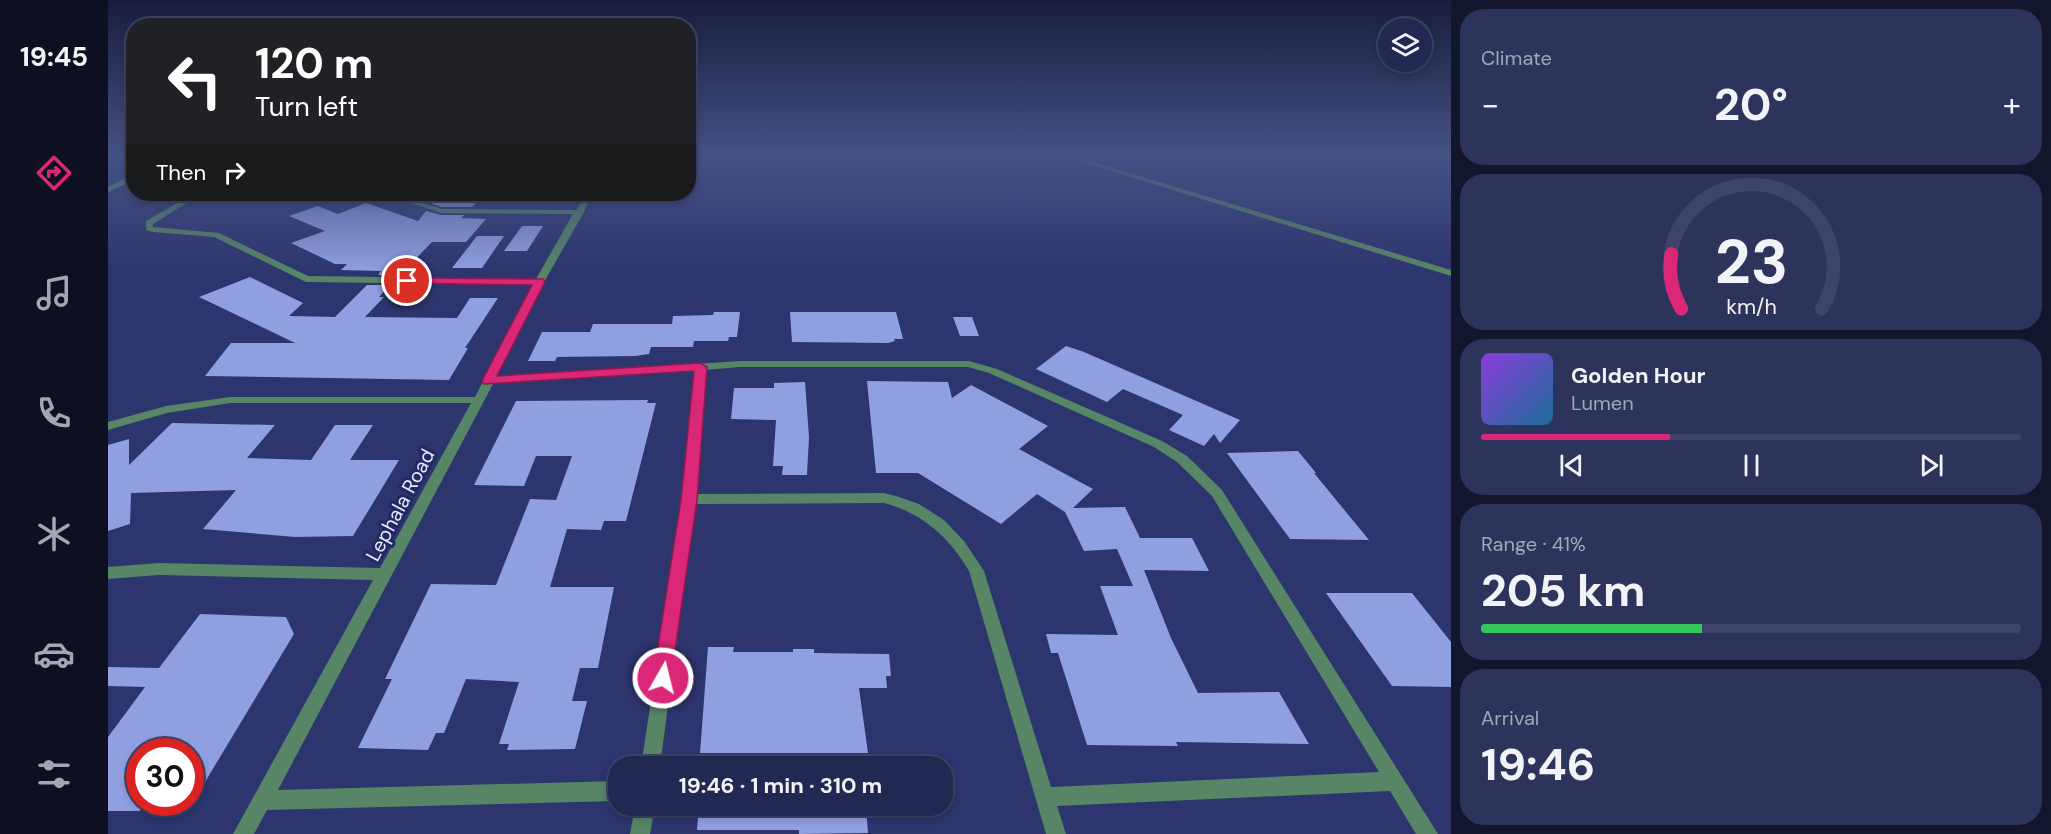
<!DOCTYPE html>
<meta charset="utf-8">
<style>
:root{--surface:#212852;--page:#2d345c;--text:#f1f3f6;--muted:#a2a6b8;--line:#3e4469;--accent:#db2777}
body{margin:0;font-family:"DM Sans",sans-serif;background:var(--page);color:var(--text);height:100vh;display:flex;flex-direction:column;font-size:22px;white-space:nowrap}
*{box-sizing:border-box;margin:0}
p{font-size:20px;color:var(--muted)}
.icon{flex:none;width:33px;height:33px;fill:none;stroke:currentColor;stroke-width:2;stroke-linecap:round;stroke-linejoin:round}
.map{position:relative;flex:1;overflow:hidden}
.panel{display:flex;flex-direction:column;gap:9px;padding:9px;background:#12162d;width:600px}
.panel>*{flex:none}
.hud{position:absolute;left:18px;top:18px;width:570px;height:183px;border-radius:24px;box-shadow:0 3px 9px #0003,0 0 0 2px var(--line);background:#202124;color:#fff;overflow:hidden}
.fabs{position:absolute;left:1270px;top:18px;display:grid;gap:12px}
.fabs a{display:grid;place-items:center;width:54px;height:54px;border-radius:50%;background:var(--surface);box-shadow:0 3px 9px #0003,0 0 0 2px var(--line);font-size:30px}
.speed{position:absolute;left:18px;top:738px;display:flex;gap:12px;font-size:30px;font-weight:700;text-align:center}
.speed>*{display:grid;place-content:center;width:78px;height:78px;border-radius:50%;background:var(--surface);box-shadow:0 3px 9px #0003,0 0 0 2px var(--line);line-height:1}
.speed .limit{border:9px solid #d22;background:#fff;color:#111}
.pin{position:absolute;display:grid;place-items:center;width:51px;height:51px;color:#fff;margin:-26px;border:3px solid #fff;border-radius:50%;box-shadow:0 2px 6px #0007}
.me{position:absolute;width:66px;margin:-33px;rotate:8deg;stroke-linejoin:round;filter:drop-shadow(0 0 4px #0008)}
.turn{display:flex;align-items:center;gap:21px;height:126px;padding:0 30px;font-size:27px}
.turn .icon{width:78px;height:78px;stroke-width:2.5}
.turn b{display:block;font-size:42px;line-height:51px}
.then{display:flex;align-items:center;height:57px;padding:0 30px;background:#0003;gap:12px;font-size:22px}
.big{font-size:45px;font-weight:700;line-height:1.1}
.panel .tile{flex:1;display:flex;flex-direction:column;justify-content:center;gap:9px;min-width:0;padding:0 21px;border-radius:24px;background:var(--page)}
.panel .dial{align-items:center;gap:0}
.dial svg{height:156px;overflow:visible;fill:none;stroke:var(--line);stroke-width:7;stroke-linecap:round;text-anchor:middle}
.dial text{fill:var(--text);stroke:none}
.song{display:flex;align-items:center;gap:18px}
.cover{width:72px;height:72px;border-radius:9px;background:linear-gradient(135deg,hsl(270 70% 55%),hsl(200 70% 35%))}
.played{height:6px;border-radius:3px;background:linear-gradient(90deg,var(--accent) 35%,var(--line) 35%)}
.keys{display:flex;justify-content:space-around;direction:ltr}
.heat{display:flex;justify-content:space-between;align-items:center;font-size:33px;direction:ltr}
.charge{height:9px;border-radius:4px;background:linear-gradient(90deg,#34c759 41%,var(--line) 0)}
.trip{position:absolute;left:500px;top:756px;width:345px;height:60px;border-radius:24px;background:var(--surface);box-shadow:0 3px 9px #0003,0 0 0 2px var(--line);font-weight:700;line-height:60px;text-align:center}
main{display:flex;flex:1;min-height:0}
.menu{display:flex;flex-direction:column;width:108px;justify-content:space-around;align-items:center;background:#0d1021;color:var(--muted)}
.menu .icon{width:42px;height:42px}
.menu .active{color:var(--accent)}
.menu b{font-size:27px;color:var(--text)}
.map>svg:first-child{display:block}
.building{fill:#909fe0}
.lines{fill:none;stroke-linecap:round;stroke-linejoin:round}
.minor{fill:#578565;fill-rule:evenodd}
.secondary{fill:#62ae7b;fill-rule:evenodd}
.route{fill:#db2777;stroke:#8e194d;stroke-width:1.5}
.labels{text-anchor:middle;stroke-width:6;stroke-linejoin:round;paint-order:stroke}
.street-label{font-size:20px;fill:#e3e9fe;stroke:#222a61}
</style>
<main>
<nav class="menu">
<b>19:45</b>
<svg class="icon active" aria-label="directions" viewBox="0 0 24 24"><path d="M12 3l9 9-9 9-9-9zM9 14v-3h6M13 9l2 2-2 2"/></svg>
<svg class="icon" aria-label="music" viewBox="0 0 24 24"><path d="M9 18V5l10-2v13"/><circle cx="6" cy="18" r="3"/><circle cx="16" cy="16" r="3"/></svg>
<svg class="icon" aria-label="phone" viewBox="0 0 24 24"><path d="M5 4h4l2 5-3 2q2 4 5 5l2-3 5 2v4C11 20 4 13 5 4z"/></svg>
<svg class="icon" aria-label="climate" viewBox="0 0 24 24"><path d="M12 3v18M4 7l16 10M4 17L20 7"/></svg>
<svg class="icon" aria-label="car" viewBox="0 0 24 24"><path d="M5 17H2v-5l4-1 3-4h7l3 4 3 1v5h-3M9 17h6M6 11h13"/><circle cx="7" cy="17" r="2"/><circle cx="17" cy="17" r="2"/></svg>
<svg class="icon" aria-label="filters" viewBox="0 0 24 24"><path d="M4 7h16M4 17h16"/><circle cx="9" cy="7" r="2"/><circle cx="15" cy="17" r="2"/></svg>
</nav>
<div class="map">
<svg width="1343" height="834" viewBox="0 0 1343 834">
<rect width="100%" height="100%" fill="#2c356d"/>
<!-- building -->
<g class="building">
<polygon points="332,194 376,194 364,207 334,207 324,204"/>
<polygon points="258,203 310,221 318,211 333,215 356,215 353,218 378,219 358,242 324,242 292,275 270,275 273,271 233,270 239,264 227,264 183,243 217,231 181,216 210,206 230,214"/>
<polygon points="414,226 435,226 419,251 396,251"/>
<polygon points="369,236 396,236 374,268 344,268"/>
<polygon points="142,277 195,303 181,316 227,317 259,285 282,285 271,297 276,297 257,317 349,318 362,298 390,298 357,348 360,348 341,380 97,376 123,343 187,343 91,297"/>
<polygon points="606,312 632,312 629,337 621,337 620,341 586,341 585,347 543,347 541,354 527,356 449,357 447,361 420,361 434,332 482,332 485,324 564,324 565,316 605,315"/>
<polygon points="682,312 788,312 795,339 786,339 787,341 780,343 684,342"/>
<polygon points="845,317 864,317 871,336 852,336"/>
<polygon points="958,346 976,352 1132,420 1112,443 1106,434 1096,446 1061,430 1075,415 1015,389 999,402 928,369"/>
<polygon points="759,381 840,382 844,398 863,385 940,426 911,449 985,489 965,508 1017,507 1032,538 1084,538 1101,571 1036,570 1063,638 1090,693 1171,692 1201,744 1068,742 1070,746 979,745 950,653 943,653 938,634 1010,635 992,586 1025,586 1009,549 976,551 957,512 929,494 893,524 810,473 768,473"/>
<polygon points="697,382 701,437 699,475 674,475 675,466 665,466 668,420 623,419 626,388 666,388 666,383"/>
<polygon points="540,400 539,403 548,403 518,521 496,521 493,530 459,529 442,587 506,587 490,668 472,668 464,701 479,701 467,749 399,750 401,744 391,744 411,682 358,679 336,733 328,733 320,750 250,748 284,679 277,679 323,584 388,585 422,499 448,500 464,456 428,456 416,486 366,485 408,401"/>
<polygon points="64,423 167,425 139,458 203,460 227,425 265,425 242,460 291,460 245,536 187,537 95,529 128,490 23,493 22,524 0,531 0,445 21,439 21,465"/>
<polygon points="1190,451 1208,473 1206,473 1261,540 1182,539 1119,453"/>
<polygon points="1218,593 1304,593 1343,642 1343,687 1284,686"/>
<polygon points="92,614 178,617 186,634 82,807 82,752 32,752 32,811 0,811 0,737 37,687 0,686 0,667 51,668"/>
<polygon points="600,647 626,647 625,652 685,652 685,649 706,649 706,653 781,654 783,676 778,676 779,688 751,688 760,753 592,753"/>
<polygon points="591,806 758,806 760,833 691,834 691,830 589,830"/>
</g>
<g class="lines">
<!-- minor -->
<g class="minor">
<polygon points="955,156 965,156 1343,270 1343,276"/>
<path d="M85 194H93L45 224V227L111 233 200 276 428 279 465 214 333 213 276 194H286L334 209 468 210 478 194H484L476 212 436 282 388 377 632 361H861L889 369 1054 441 1079 456 1114 490 1330 834H1308L1282 791 949 806 958 834H938L861 571C841 537 814 513 776 503L587 504 552 766H533L574 499 586 370 385 384 170 790 510 781V801L159 810 146 834H125L265 580 51 575 0 579V567L51 563 272 568 363 403H122L59 413 0 430V422L58 406 122 397H367L425 285 198 282 106 237 45 232 38 230V221ZM632 367H860L881 373 1046 447 1069 462 1104 496 1271 772 943 787 876 571 856 541 836 520 811 504 791 497 776 493 588 494 597 370Z"/>
<polygon points="527,806 547,806 542,834 522,834"/>
</g>
<!-- secondary -->
<polygon class="secondary" points="23,175 26,175 26,180 0,192 0,187"/>
</g>
<!-- sky -->
<linearGradient id="sky" x2="0" y2="1"><stop stop-color="#181d3c"/><stop offset="0.57" stop-color="#455184"/><stop offset="1" stop-color="#455184" stop-opacity="0"/></linearGradient>
<rect width="1343" height="273" fill="url(#sky)"/>
<!-- route -->
<polygon class="route" points="299,278 435,279 437,282 389,376 592,363 599,367 589,500 562,684 555,686 548,684 545,678 573,500 586,371 376,384 374,381 424,285 295,283 294,281"/>
<g class="labels">
<!-- street labels -->
<g class="street-label">
<text transform="translate(292 505) rotate(-62)" y="7">Lephala Road</text>
</g>
</g>
</svg>
<div class="fabs">
<a><svg class="icon" aria-label="layers" viewBox="0 0 24 24"><path d="M12 4l9 5-9 5-9-5zM3 14l9 5 9-5"/></svg></a>
</div>
<div class="speed"><div class="limit">30</div></div>
<div class="pin" style="left:299px;top:281px;background:#d93025"><svg class="icon" aria-label="arrive" viewBox="0 0 24 24"><path d="M6 21V4h12l-3 4 3 4H6"/></svg></div>
<svg class="me" style="left:555px;top:678px" viewBox="-20 -20 40 40"><circle r="17" fill="#db2777" stroke="#fff" stroke-width="3"/><path d="M0-11L8 9 0 5-8 9z" fill="#fff"/></svg>
<div class="trip">19:46 · 1 min · 310 m</div>
<div class="hud">
<div class="turn"><svg class="icon" aria-label="left" viewBox="0 0 24 24"><path d="M17 20v-9H6M10 6l-5 5 5 5"/></svg><div><b>120 m</b>Turn left</div></div>
<div class="then">Then<svg class="icon" aria-label="right" viewBox="0 0 24 24"><path d="M7 20v-9h11M14 6l5 5-5 5"/></svg></div>
</div>
</div>
<section class="panel">
<div class="tile"><p>Climate</p>
<div class="heat"><a>−</a><b class="big">20°</b><a>+</a></div>
</div>
<div class="tile dial"><svg viewBox="0 0 100 80">
<path d="M14 69A42 42 0 1 1 86 69"/>
<path d="M14 69A42 42 0 0 1 9 41" stroke="#db2777"/>
<text x="50" y="56" font-size="32" font-weight="700">23</text>
<text x="50" y="72" font-size="11">km/h</text>
</svg></div>
<div class="tile">
<div class="song"><i class="cover"></i><div><b>Golden Hour</b><p>Lumen</p></div></div>
<div class="played"></div>
<div class="keys"><svg class="icon" aria-label="previous" viewBox="0 0 24 24"><path d="M18 5L8 12l10 7zM5 5v14"/></svg><svg class="icon" aria-label="pause" viewBox="0 0 24 24"><path d="M8 5v14M16 5v14"/></svg><svg class="icon" aria-label="next" viewBox="0 0 24 24"><path d="M6 5l10 7-10 7zM19 5v14"/></svg></div>
</div>
<div class="tile"><p>Range · 41%</p><b class="big">205 km</b><div class="charge"></div></div>
<div class="tile"><p>Arrival</p><b class="big">19:46</b></div>
</section>
</main>
